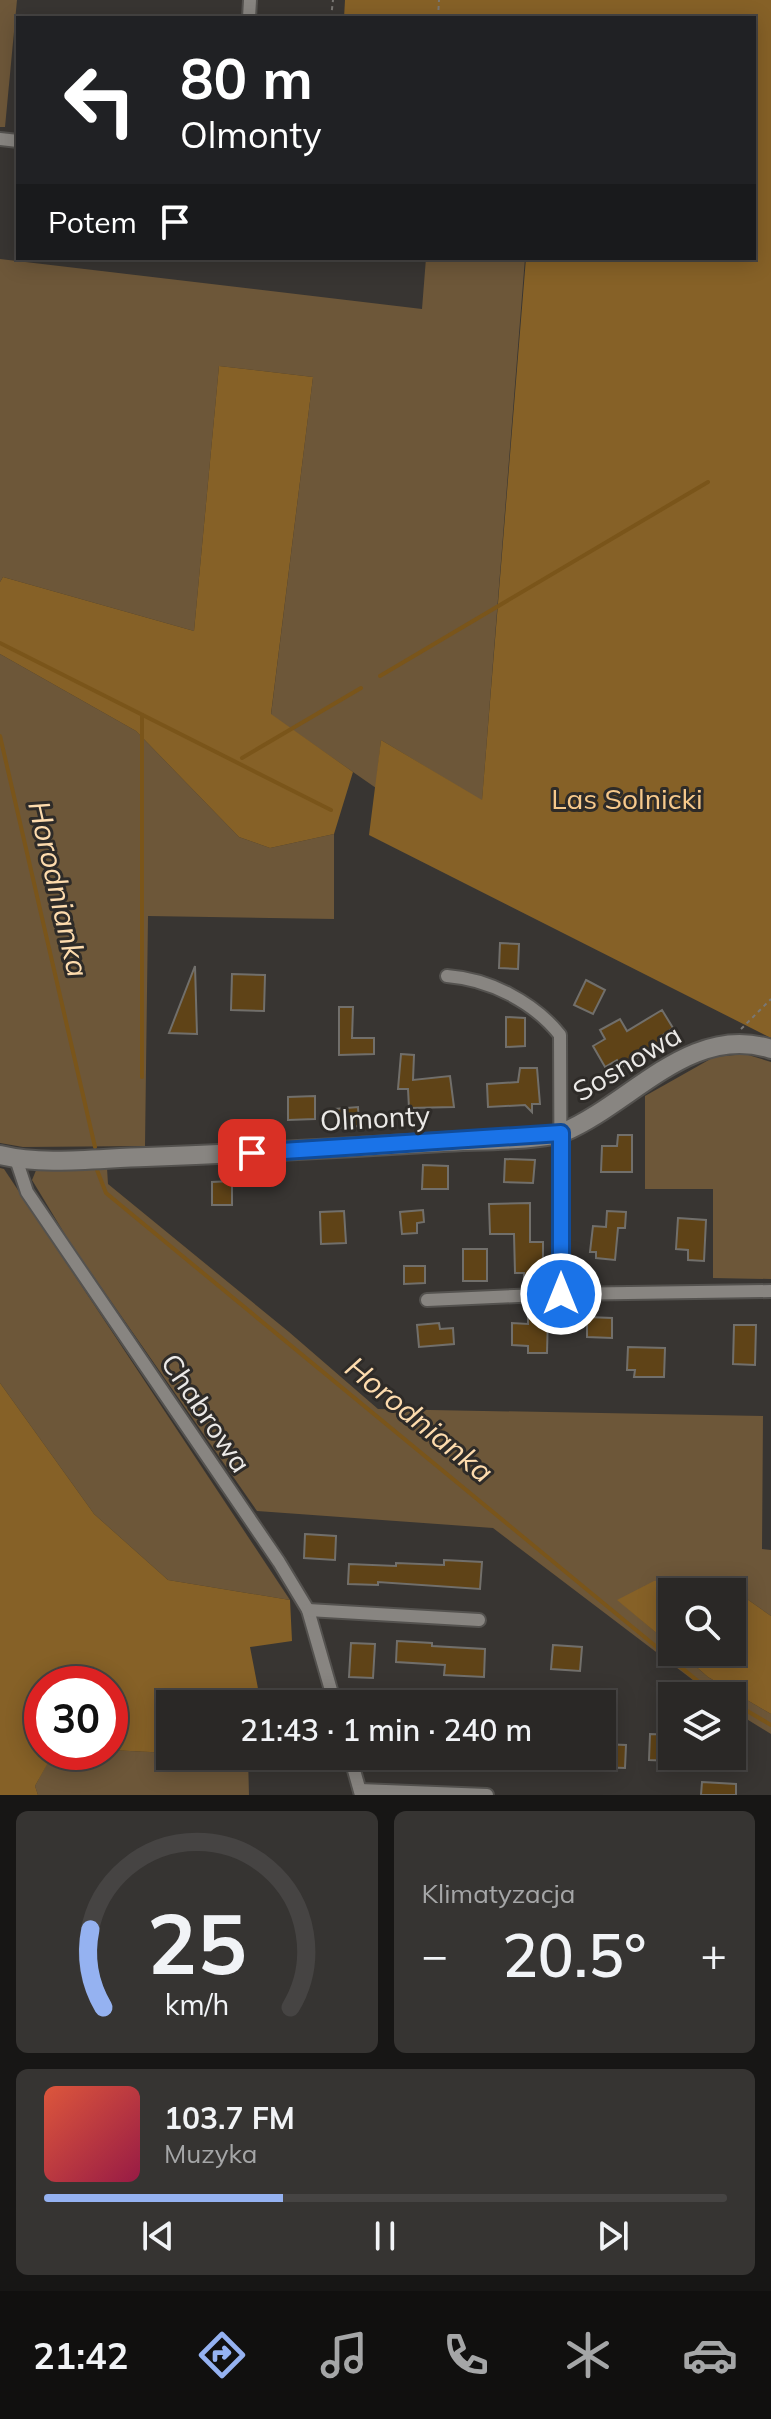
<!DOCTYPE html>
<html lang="pl">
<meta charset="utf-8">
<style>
:root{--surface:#2a2826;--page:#363432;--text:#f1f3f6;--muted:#a5a6a7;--line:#464443;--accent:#95b2f1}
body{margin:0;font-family:Mulish,sans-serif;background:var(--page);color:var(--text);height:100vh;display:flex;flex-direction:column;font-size:30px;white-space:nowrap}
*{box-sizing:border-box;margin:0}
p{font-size:26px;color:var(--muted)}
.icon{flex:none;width:44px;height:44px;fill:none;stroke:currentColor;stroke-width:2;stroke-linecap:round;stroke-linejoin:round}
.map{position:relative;height:1795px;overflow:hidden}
.panel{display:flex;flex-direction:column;gap:16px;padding:16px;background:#171615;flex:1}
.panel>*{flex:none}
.banner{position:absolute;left:16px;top:16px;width:740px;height:244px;border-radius:0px;box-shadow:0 4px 20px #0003,0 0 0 2px var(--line);background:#202124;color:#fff;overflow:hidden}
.controls{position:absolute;left:658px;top:1578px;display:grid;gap:16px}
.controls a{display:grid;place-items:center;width:88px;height:88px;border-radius:0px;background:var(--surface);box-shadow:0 4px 20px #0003,0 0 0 2px var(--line);font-size:40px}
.speed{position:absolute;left:24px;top:1666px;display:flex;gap:16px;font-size:40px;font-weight:700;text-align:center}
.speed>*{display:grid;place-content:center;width:104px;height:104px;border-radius:50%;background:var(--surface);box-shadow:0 4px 20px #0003,0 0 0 2px var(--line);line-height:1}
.speed .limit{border:12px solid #d22;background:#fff;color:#111}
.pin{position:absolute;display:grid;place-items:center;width:68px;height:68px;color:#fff;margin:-34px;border-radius:16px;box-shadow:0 4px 12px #0006}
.me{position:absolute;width:88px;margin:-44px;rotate:0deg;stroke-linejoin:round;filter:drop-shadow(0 0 6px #0008)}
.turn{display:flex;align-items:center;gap:28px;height:168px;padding:0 32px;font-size:36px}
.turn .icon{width:104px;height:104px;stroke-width:2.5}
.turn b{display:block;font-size:56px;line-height:68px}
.then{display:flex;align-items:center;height:76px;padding:0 32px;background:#0003;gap:16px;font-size:30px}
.big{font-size:60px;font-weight:600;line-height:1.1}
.panel .widget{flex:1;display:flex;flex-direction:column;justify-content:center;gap:12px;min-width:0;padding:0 28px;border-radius:12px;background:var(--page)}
.panel .dial{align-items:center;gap:0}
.dial svg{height:208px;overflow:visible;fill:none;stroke:var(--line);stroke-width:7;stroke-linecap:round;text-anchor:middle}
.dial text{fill:var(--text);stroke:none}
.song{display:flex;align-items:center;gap:24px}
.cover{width:96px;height:96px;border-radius:12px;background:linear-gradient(135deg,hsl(10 70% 55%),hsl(340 70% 35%))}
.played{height:8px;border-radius:4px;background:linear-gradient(90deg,var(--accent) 35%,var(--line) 35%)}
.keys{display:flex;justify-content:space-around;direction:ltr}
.heat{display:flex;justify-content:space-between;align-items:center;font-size:44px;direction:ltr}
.panel .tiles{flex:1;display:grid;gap:16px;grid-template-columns:1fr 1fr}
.widget:last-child{grid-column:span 2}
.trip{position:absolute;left:156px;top:1690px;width:460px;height:80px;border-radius:0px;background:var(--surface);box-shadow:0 4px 20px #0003,0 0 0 2px var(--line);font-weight:600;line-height:80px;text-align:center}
.tabs{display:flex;height:128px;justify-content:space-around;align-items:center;background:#11100f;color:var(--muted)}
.tabs .icon{width:56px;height:56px}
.tabs .selected{color:var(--accent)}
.tabs b{font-size:36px;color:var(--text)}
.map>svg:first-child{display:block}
.green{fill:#6d5739}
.forest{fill:#866127}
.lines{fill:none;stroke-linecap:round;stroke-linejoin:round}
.stream{stroke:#7a551a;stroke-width:4}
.building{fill:#5f4317;stroke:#716f6b;stroke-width:2}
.street-casing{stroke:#54524f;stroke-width:16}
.secondary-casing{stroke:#54524f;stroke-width:22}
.path{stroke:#797774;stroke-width:2;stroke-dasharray:4 4;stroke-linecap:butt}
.street{stroke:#888581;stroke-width:12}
.secondary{stroke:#888581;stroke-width:18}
.route-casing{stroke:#114b97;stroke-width:20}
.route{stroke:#1a73e8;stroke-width:14}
.labels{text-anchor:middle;stroke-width:6;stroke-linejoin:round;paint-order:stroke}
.park-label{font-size:28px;fill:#f7c98b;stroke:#2e2b28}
.street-label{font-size:28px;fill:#ebe9e7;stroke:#2e2b28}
.water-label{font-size:30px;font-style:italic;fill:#fddbad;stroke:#2e2b28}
</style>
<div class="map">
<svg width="771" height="1795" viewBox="0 0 771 1795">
<rect width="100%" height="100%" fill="#383532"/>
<!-- green -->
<g class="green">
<polygon points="0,0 17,0 5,127 0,127"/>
<polygon points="426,258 525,258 482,801 381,740 376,788 271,715 313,377 219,366 194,631 3,577 0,582 0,259 422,309"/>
<polygon points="0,654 136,731 239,837 270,848 334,834 334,919 148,916 145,1146 23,1147 0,1143"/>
<polygon points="745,1054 771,1062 771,1279 713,1278 713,1189 645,1189 645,1096 714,1057"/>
<polygon points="0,1168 4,1169 290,1600 168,1580 94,1514 0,1383"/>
<polygon points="37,1168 107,1168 108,1184 289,1332 378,1409 763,1416 762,1549 771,1550 771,1616 737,1592 692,1578 618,1600 672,1646 672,1652 679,1652 708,1677 771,1714 771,1734 732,1710 732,1696 714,1696 493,1528 257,1511 69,1241 32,1180"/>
<polygon points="110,1750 170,1753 170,1756 248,1757 249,1795 38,1795 35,1786 49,1760"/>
</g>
<!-- forest -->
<g class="forest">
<polygon points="345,0 771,0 771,1038 369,835 381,740 482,800 526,258 754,258 754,18 344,18"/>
<polygon points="219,366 313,377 271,714 353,772 334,834 270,848 239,837 136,731 0,654 0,582 3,577 194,631"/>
<polygon points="0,1383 94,1514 168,1580 290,1600 292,1641 250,1647 261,1704 170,1704 170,1753 110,1750 110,1684 42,1684 42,1752 98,1752 49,1761 35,1786 38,1795 0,1795"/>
<polygon points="692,1578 737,1592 771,1616 771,1714 708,1677 679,1652 732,1652 732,1592 672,1592 672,1646 617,1600 654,1581"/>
</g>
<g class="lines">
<!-- stream -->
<g class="stream">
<polyline points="0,643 331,810"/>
<polyline points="380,676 708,482"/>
<polyline points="0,736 95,1147"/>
<polyline points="242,758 361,688"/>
<polyline points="142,1077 142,715"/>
<polyline points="97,1170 106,1193 699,1682 723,1696"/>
<polyline points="732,1702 771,1725"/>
</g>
</g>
<!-- building -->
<g class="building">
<polygon points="500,943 519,944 518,969 499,968"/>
<polygon points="195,966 197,1034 169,1033"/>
<polygon points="232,974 265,975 264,1011 231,1010"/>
<polygon points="586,980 605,990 593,1014 574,1005"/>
<polygon points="339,1007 353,1007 352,1038 374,1038 374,1054 339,1055"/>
<polygon points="662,1010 673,1028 659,1038 660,1041 643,1054 621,1067 617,1060 605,1067 593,1046 605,1039 600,1030 620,1019 627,1031"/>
<polygon points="506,1017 525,1018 525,1046 506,1047"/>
<polygon points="401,1054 414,1055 413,1080 450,1076 454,1107 409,1108 408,1089 398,1089"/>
<polygon points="520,1068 537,1068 540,1104 532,1104 532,1112 525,1105 488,1107 487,1084 518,1082"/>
<polygon points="315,1096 315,1119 288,1120 288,1097"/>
<polygon points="358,1107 359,1126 337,1128 335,1109"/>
<polygon points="618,1135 632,1135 632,1172 601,1172 602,1146 617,1146"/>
<polygon points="505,1159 535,1160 533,1183 504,1182"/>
<polygon points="423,1165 448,1166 448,1189 422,1189"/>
<polygon points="232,1181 232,1205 212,1205 212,1182"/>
<polygon points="530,1203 530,1242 543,1242 543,1279 524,1278 524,1273 515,1273 514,1234 490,1234 489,1204"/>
<polygon points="423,1210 424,1222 417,1223 417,1233 402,1234 400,1212"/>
<polygon points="344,1211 346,1243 321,1244 320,1212"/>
<polygon points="607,1211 626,1212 625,1228 618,1228 615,1260 596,1258 596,1252 590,1252 593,1226 606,1227"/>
<polygon points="678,1218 706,1220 704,1261 688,1260 688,1250 676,1249"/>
<rect x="463" y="1249" width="24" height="32"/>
<polygon points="404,1266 425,1266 425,1283 404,1284"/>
<polygon points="528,1314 548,1314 547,1353 528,1353 528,1346 512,1345 512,1323 528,1324"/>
<polygon points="587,1317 612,1318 612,1338 587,1337"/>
<polygon points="439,1323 440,1329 453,1328 454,1344 419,1347 417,1325"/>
<polygon points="734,1325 756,1325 755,1365 733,1364"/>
<polygon points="628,1347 665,1348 664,1377 634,1377 635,1370 627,1370"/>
<polygon points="305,1534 336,1536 335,1560 304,1558"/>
<polygon points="444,1560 482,1562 480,1589 378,1582 378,1585 348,1584 349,1564 396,1566 396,1563 444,1565"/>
<polygon points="397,1641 432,1643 432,1646 485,1649 484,1677 444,1675 445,1665 396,1662"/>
<polygon points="351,1643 375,1644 373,1678 349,1677"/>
<polygon points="553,1645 582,1647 580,1671 551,1669"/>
<polygon points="650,1734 672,1735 672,1761 649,1760"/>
<polygon points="602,1744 626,1745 625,1768 595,1767 595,1756 602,1756"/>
<polygon points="702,1782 736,1784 736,1795 701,1795"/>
</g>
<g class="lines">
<!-- street casing -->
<g class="street-casing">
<g id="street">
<polyline points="249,18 250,0"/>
<polyline points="0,139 18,141"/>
<path d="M447 976C489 979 534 1002 560 1035L561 1294"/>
<polyline points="16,1159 27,1192 279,1562 308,1610 335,1704"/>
<polyline points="427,1300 561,1294 771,1291"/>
<polyline points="308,1610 479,1620"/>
<polyline points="350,1756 361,1795"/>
<polyline points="360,1790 487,1795"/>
</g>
</g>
<!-- secondary casing -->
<g class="secondary-casing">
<path id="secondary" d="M0 1155C46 1166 99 1158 146 1157 245 1153 344 1148 443 1142 470 1140 543 1141 564 1132 632 1103 691 1023 771 1049"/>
</g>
<!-- path -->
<g class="path">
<polyline points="331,18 333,0"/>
<polyline points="438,18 439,0"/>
<polyline points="741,1029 771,999"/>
</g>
<!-- street -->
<use href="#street" class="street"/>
<!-- secondary -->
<use href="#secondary" class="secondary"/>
</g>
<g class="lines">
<!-- route casing -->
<g class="route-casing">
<polyline id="route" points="252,1153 561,1133 561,1294"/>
</g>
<!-- route -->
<use href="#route" class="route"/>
</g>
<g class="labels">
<!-- park labels -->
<g class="park-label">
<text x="627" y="809">Las Solnicki</text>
</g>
<!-- street labels -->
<g class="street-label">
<text transform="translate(627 1063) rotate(-31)" y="10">Sosnowa</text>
<text transform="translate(375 1118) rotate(-3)" y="10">Olmonty</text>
<text transform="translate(206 1413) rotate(56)" y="10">Chabrowa</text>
</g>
<!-- water labels -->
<g class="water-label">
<text transform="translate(58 889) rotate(77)" y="10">Horodnianka</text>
<text transform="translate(419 1420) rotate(39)" y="10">Horodnianka</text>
</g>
</g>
</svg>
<div class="controls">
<a><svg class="icon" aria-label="search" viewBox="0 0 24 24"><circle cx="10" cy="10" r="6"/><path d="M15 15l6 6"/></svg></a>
<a><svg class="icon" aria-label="layers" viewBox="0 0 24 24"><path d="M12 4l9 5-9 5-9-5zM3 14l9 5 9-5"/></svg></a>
</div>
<div class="speed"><div class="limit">30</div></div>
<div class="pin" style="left:252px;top:1153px;background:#d93025"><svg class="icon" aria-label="arrive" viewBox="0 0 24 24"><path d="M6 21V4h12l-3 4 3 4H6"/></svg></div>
<svg class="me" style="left:561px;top:1294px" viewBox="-20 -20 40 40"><circle r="17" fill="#1a73e8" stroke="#fff" stroke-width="3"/><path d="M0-11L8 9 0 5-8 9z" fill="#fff"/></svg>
<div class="trip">21:43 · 1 min · 240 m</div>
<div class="banner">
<div class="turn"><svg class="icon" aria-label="left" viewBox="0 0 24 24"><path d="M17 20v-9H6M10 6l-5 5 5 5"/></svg><div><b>80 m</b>Olmonty</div></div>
<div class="then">Potem<svg class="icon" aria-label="arrive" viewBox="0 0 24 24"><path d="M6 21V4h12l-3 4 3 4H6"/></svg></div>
</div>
</div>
<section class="panel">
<div class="tiles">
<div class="widget dial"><svg viewBox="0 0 100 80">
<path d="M14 69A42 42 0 1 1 86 69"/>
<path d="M14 69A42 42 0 0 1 9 39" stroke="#95b2f1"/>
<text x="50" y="56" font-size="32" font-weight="700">25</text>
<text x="50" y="72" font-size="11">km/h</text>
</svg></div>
<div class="widget"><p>Klimatyzacja</p>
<div class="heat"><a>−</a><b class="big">20.5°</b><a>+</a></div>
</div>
<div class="widget">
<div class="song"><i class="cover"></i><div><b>103.7 FM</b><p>Muzyka</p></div></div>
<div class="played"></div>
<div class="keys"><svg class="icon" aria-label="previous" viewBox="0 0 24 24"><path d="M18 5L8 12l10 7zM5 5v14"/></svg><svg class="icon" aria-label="pause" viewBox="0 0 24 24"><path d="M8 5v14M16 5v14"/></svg><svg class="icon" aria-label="next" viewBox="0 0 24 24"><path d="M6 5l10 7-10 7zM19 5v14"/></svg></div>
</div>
</div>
</section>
<nav class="tabs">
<b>21:42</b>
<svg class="icon selected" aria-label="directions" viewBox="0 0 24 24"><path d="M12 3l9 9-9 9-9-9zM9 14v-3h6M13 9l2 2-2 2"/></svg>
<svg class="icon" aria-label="music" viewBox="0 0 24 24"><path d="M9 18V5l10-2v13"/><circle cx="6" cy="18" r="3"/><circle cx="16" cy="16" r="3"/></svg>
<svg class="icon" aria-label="phone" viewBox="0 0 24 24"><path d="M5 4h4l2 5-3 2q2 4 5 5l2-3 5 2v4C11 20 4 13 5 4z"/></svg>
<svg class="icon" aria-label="climate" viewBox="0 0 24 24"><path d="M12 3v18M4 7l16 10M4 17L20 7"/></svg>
<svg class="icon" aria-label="car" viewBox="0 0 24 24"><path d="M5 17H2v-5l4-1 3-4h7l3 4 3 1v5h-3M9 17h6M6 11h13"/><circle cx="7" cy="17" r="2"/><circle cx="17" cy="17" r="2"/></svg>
</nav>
